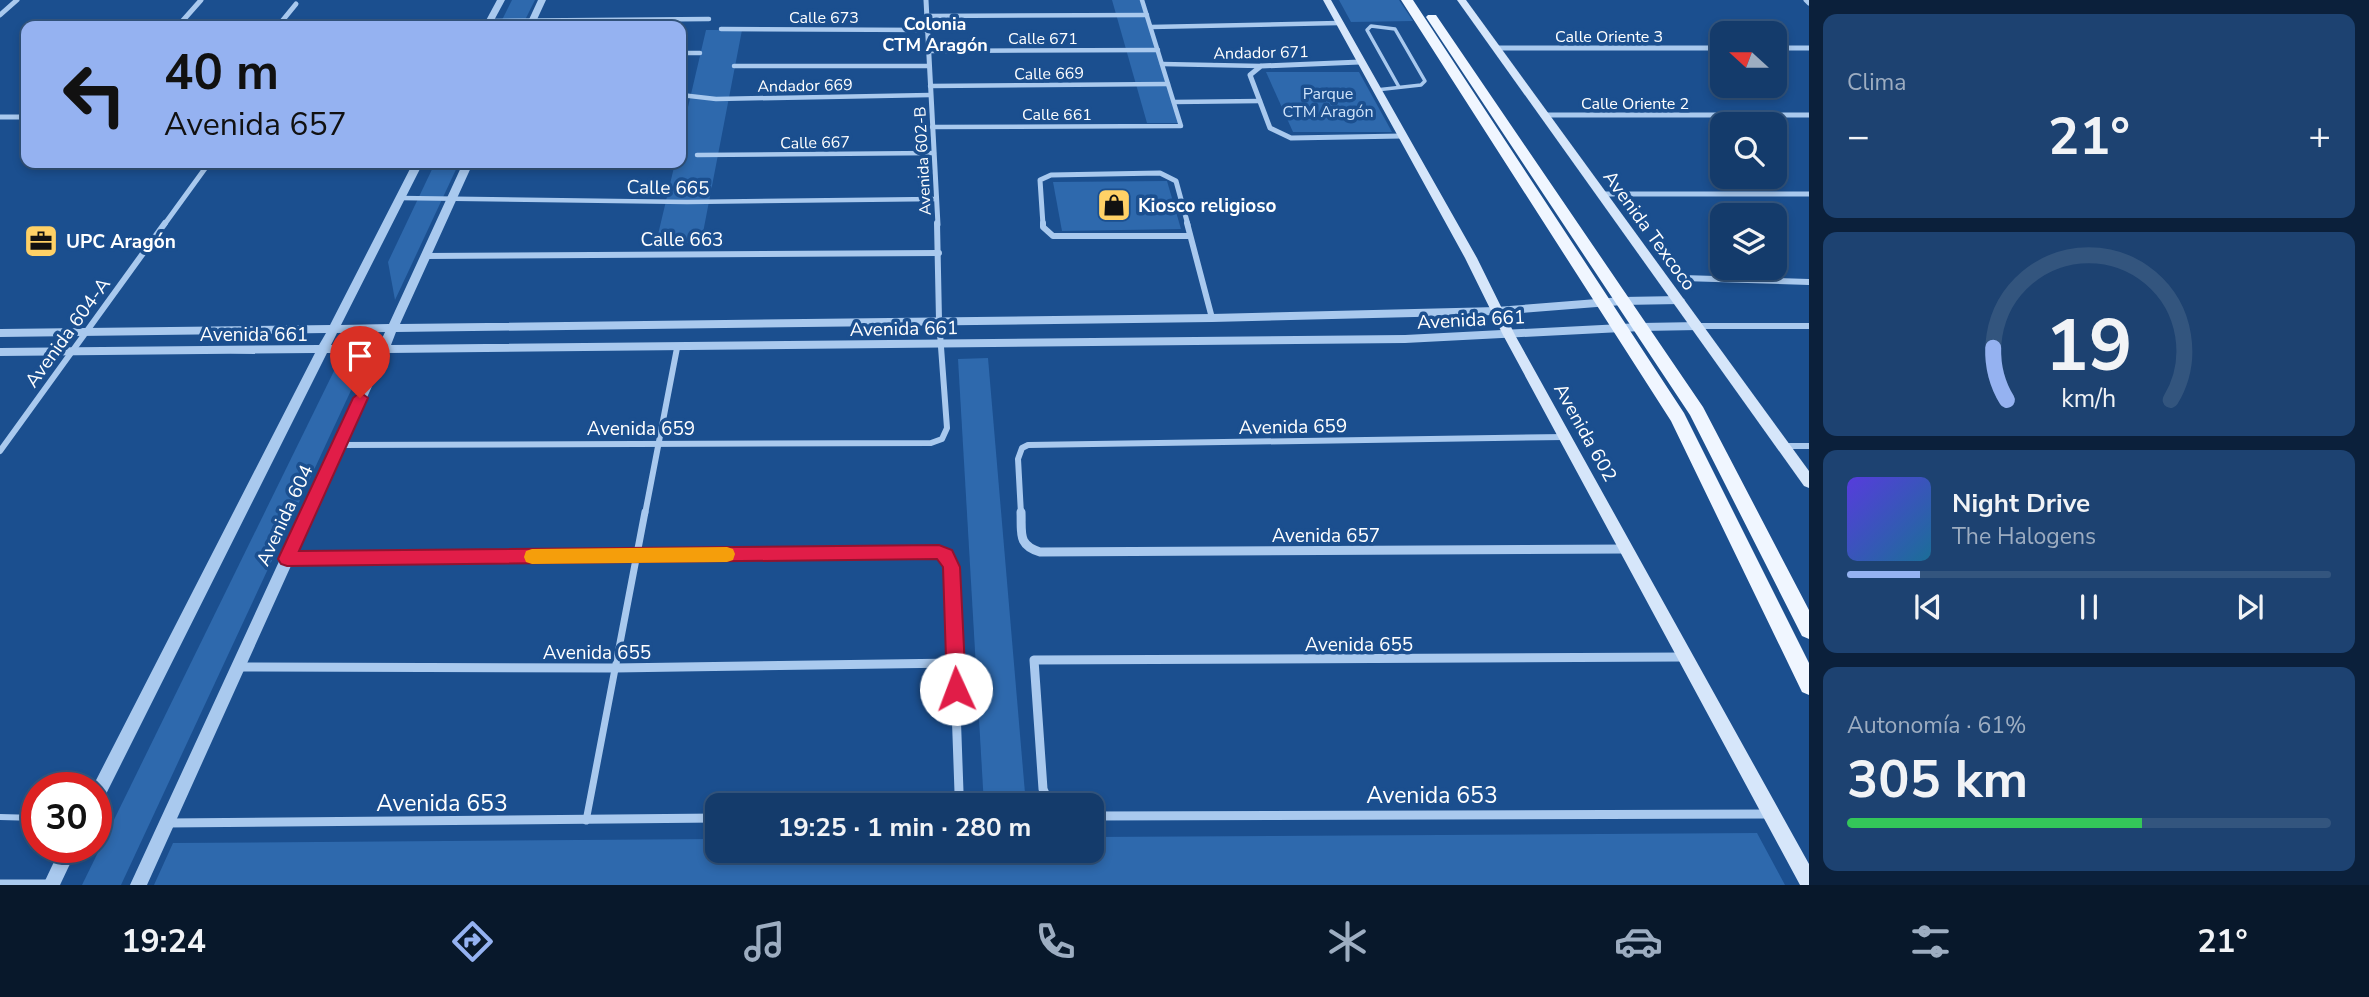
<!DOCTYPE html>
<html lang="es">
<meta charset="utf-8">
<style>
:root{--surface:#143b6b;--page:#1d4271;--text:#f1f3f6;--muted:#9dadc1;--line:#33557e;--accent:#95b2f1}
body{margin:0;font-family:"Nunito Sans",sans-serif;background:var(--page);color:var(--text);height:100vh;display:flex;flex-direction:column;font-size:26px;white-space:nowrap}
*{box-sizing:border-box;margin:0}
p{font-size:23px;color:var(--muted)}
.icon{flex:none;width:38px;height:38px;fill:none;stroke:currentColor;stroke-width:2;stroke-linecap:round;stroke-linejoin:round}
.map{position:relative;flex:1;overflow:hidden}
.drawer{display:flex;flex-direction:column;gap:14px;padding:14px;background:#0b203b;width:560px}
.drawer>*{flex:none}
.banner{position:absolute;left:21px;top:21px;width:665px;height:147px;border-radius:14px;box-shadow:0 4px 10px #0003,0 0 0 2px var(--line);background:#95b2f1;color:#111;overflow:hidden}
.needle{width:46px;rotate:291deg}
.tools{position:absolute;left:1710px;top:21px;display:grid;gap:14px}
.tools a{display:grid;place-items:center;width:77px;height:77px;border-radius:14px;background:var(--surface);box-shadow:0 4px 10px #0003,0 0 0 2px var(--line);font-size:35px}
.speed{position:absolute;left:21px;top:772px;display:flex;gap:14px;font-size:35px;font-weight:700;text-align:center}
.speed>*{display:grid;place-content:center;width:91px;height:91px;border-radius:50%;background:var(--surface);box-shadow:0 4px 10px #0003,0 0 0 2px var(--line);line-height:1}
.speed .limit{border:10px solid #d22;background:#fff;color:#111}
.pin{position:absolute;display:grid;place-items:center;width:60px;height:60px;color:#fff;margin:-72px -30px;border-radius:50% 50% 50% 0;rotate:-45deg;box-shadow:0 0 7px #0007}
.pin .icon{rotate:45deg}
.me{position:absolute;width:77px;margin:-38px;rotate:358deg;stroke-linejoin:round;filter:drop-shadow(0 0 5px #0008)}
.turn{display:flex;align-items:center;gap:24px;height:147px;padding:0 28px;font-size:32px}
.turn .icon{width:91px;height:91px;stroke-width:2.5}
.turn b{display:block;font-size:49px;line-height:60px}
.big{font-size:52px;font-weight:700;line-height:1.1}
.drawer .tile{flex:1;display:flex;flex-direction:column;justify-content:center;gap:10px;min-width:0;padding:0 24px;border-radius:14px;background:var(--page)}
.drawer .dial{align-items:center;gap:0}
.dial svg{height:182px;overflow:visible;fill:none;stroke:var(--line);stroke-width:7;stroke-linecap:round;text-anchor:middle}
.dial text{fill:var(--text);stroke:none}
.song{display:flex;align-items:center;gap:21px}
.cover{width:84px;height:84px;border-radius:10px;background:linear-gradient(135deg,hsl(250 70% 55%),hsl(200 70% 35%))}
.played{height:7px;border-radius:4px;background:linear-gradient(90deg,var(--accent) 15%,var(--line) 15%)}
.keys{display:flex;justify-content:space-around;direction:ltr}
.heat{display:flex;justify-content:space-between;align-items:center;font-size:38px;direction:ltr}
.charge{height:10px;border-radius:5px;background:linear-gradient(90deg,#34c759 61%,var(--line) 0)}
.trip{position:absolute;left:705px;top:793px;width:399px;height:70px;border-radius:14px;background:var(--surface);box-shadow:0 4px 10px #0003,0 0 0 2px var(--line);font-weight:700;line-height:70px;text-align:center}
.tabs{display:flex;height:112px;justify-content:space-around;align-items:center;background:#08182b;color:var(--muted)}
.tabs .icon{width:49px;height:49px}
.tabs .current{color:var(--accent)}
.tabs b{font-size:32px;color:var(--text)}
main{display:flex;flex:1;min-height:0}
.map>svg:first-child{display:block}
.green{fill:#2e69ad}
.lines{fill:none;stroke-linecap:round;stroke-linejoin:round}
.service-far1{stroke:#a9c9ee;stroke-width:3.5}
.service{stroke:#a9c9ee;stroke-width:6}
.pedestrian-far2{stroke:#a9c9ee;stroke-width:4.5}
.pedestrian-far1{stroke:#a9c9ee;stroke-width:6}
.pedestrian{stroke:#a9c9ee;stroke-width:7}
.minor-far2{stroke:#a9c9ee;stroke-width:5}
.minor-far1{stroke:#a9c9ee;stroke-width:6}
.minor{stroke:#a9c9ee;stroke-width:9}
.tertiary{fill:#a9c9ee;fill-rule:evenodd}
.secondary{fill:#d6e6fa;fill-rule:evenodd}
.primary{fill:#f0f6ff;fill-rule:evenodd}
.route{fill:#e11d48;stroke:#92132f;stroke-width:2}
.slow{fill:#f59e0b}
.labels{text-anchor:middle;stroke-width:7;stroke-linejoin:round;paint-order:stroke}
.far-street-label{font-size:16px;fill:#fff;stroke:#1b4f8f}
.far-park-label{font-size:16px;fill:#cfe3fa;stroke:#1b4f8f}
.far-neighbourhood-label{font-size:18px;font-weight:bold;fill:#fff;stroke:#1b4f8f}
.street-label{font-size:19px;fill:#fff;stroke:#1b4f8f}
.poi-label{font-size:19px;font-weight:bold;fill:#fff;stroke:#1b4f8f;text-anchor:start}
.near-street-label{font-size:23px;fill:#fff;stroke:#1b4f8f}
</style>
<main>
<div class="map">
<svg width="1809" height="885" viewBox="0 0 1809 885">
<rect width="100%" height="100%" fill="#1b4f8f"/>
<!-- green -->
<g class="green">
<polygon points="512,0 535,0 522,26 499,26"/>
<polygon points="1112,0 1140,0 1180,123 1147,123"/>
<polygon points="1339,0 1399,0 1413,21 1351,22"/>
<polygon points="706,30 742,30 701,243 656,243 675,163 681,163 681,137"/>
<polygon points="1266,72 1359,72 1392,132 1293,132"/>
<polygon points="435,163 459,163 395,300 388,262"/>
<polygon points="1167,181 1181,229 1062,231 1053,182"/>
<polygon points="988,358 1026,805 984,805 958,359"/>
<polygon points="334,371 360,371 121,885 82,885"/>
<polygon points="1757,833 1785,885 154,885 173,843 717,839 718,850 1092,850 1092,837"/>
</g>
<g class="lines">
<!-- service-far1 -->
<polyline class="service-far1" points="1376,90 1421,85 1425,81 1395,29 1371,26 1367,30 1399,87"/>
<!-- service -->
<polyline class="service" points="0,817 37,818"/>
<!-- pedestrian-far2 -->
<g class="pedestrian-far2">
<polyline points="926,16 1147,15"/>
<polyline points="490,21 709,19"/>
<polyline points="1151,27 1339,23"/>
<polyline points="721,29 927,30"/>
<polyline points="928,51 1158,50"/>
<polyline points="681,53 700,53"/>
<polyline points="1162,64 1261,66"/>
<polyline points="734,66 929,66"/>
<polyline points="930,86 1168,84"/>
<polyline points="681,95 716,99 930,95"/>
<polyline points="1174,102 1260,101"/>
<polyline points="932,127 1181,126 1142,0"/>
<polyline points="697,155 934,153"/>
<polyline points="400,198 687,202 936,199"/>
</g>
<!-- pedestrian-far1 -->
<g class="pedestrian-far1">
<polyline points="425,256 939,253"/>
<polyline points="645,514 677,348"/>
</g>
<!-- pedestrian -->
<polyline class="pedestrian" points="586,821 645,512"/>
<!-- minor-far2 -->
<g class="minor-far2">
<polyline points="926,0 938,225"/>
<polyline points="1806,0 1809,3"/>
<polyline points="0,15 17,0"/>
<polyline points="178,26 201,0"/>
<polyline points="278,26 296,4"/>
<polyline points="1497,48 1722,48"/>
<polyline points="1774,48 1809,48"/>
<polyline points="1360,62 1261,66 1250,75 1270,128 1291,138 1402,136"/>
<polyline points="1544,115 1809,115"/>
<polyline points="0,117 26,117"/>
<polyline points="1603,194 1809,194"/>
<polyline points="164,225 209,163"/>
<polyline points="1043,225 1040,180 1051,175 1160,173 1176,181 1188,225"/>
</g>
<!-- minor-far1 -->
<g class="minor-far1">
<polyline points="1043,223 1043,227 1053,236 1190,236"/>
<polyline points="1187,223 1212,318"/>
<polyline points="1683,278 1809,282"/>
<polyline points="1699,326 1809,326"/>
<polyline points="339,445 931,443 942,439 947,428 939,320 937,223"/>
<polyline points="1784,446 1809,446"/>
<polyline points="0,451 165,223"/>
<polyline points="1021,514 1018,459 1022,448 1028,445 1565,437"/>
</g>
<!-- minor -->
<g class="minor">
<path d="M1021 512C1022 533 1017 545 1040 552L1626 549"/>
<polyline points="288,559 939,552 946,556 951,567 959,792 954,805"/>
<polyline points="238,667 615,668 956,663"/>
<polyline points="1050,805 1043,789 1034,660 1684,657"/>
<polyline points="1092,816 1771,814"/>
<polyline points="167,823 718,818"/>
<polyline points="0,884 51,884"/>
</g>
<!-- tertiary -->
<g class="tertiary">
<polygon points="497,0 505,0 491,26 483,26"/>
<polygon points="538,0 546,0 534,26 526,26"/>
<path d="M413 163H423L341 325 389 324 463 163H473L400 324 1212 314 1497 307 1622 297 1680 296 1685 300 1680 304 1622 305 1497 315 1212 322 396 332 391 345 1405 335 1641 323 1699 322 1705 326 1699 330 1641 331 1405 343 387 353 147 885H130L375 353H327L102 802 96 804V788H92L315 353 0 356V348L319 345 326 333 0 337V329L330 325ZM385 332 379 345H331L337 333Z"/>
<polygon points="61,847 78,847 60,885 43,885"/>
</g>
<!-- secondary -->
<g class="secondary">
<polygon points="1323,0 1331,0 1477,258 1515,335 1809,864 1809,885 1800,885 1503,335 1465,258"/>
<polygon points="1457,0 1466,0 1809,471 1809,488 1804,486"/>
</g>
<!-- primary -->
<g class="primary">
<polygon points="1401,0 1413,0 1684,413 1809,663 1809,695 1802,692 1671,421"/>
<polygon points="1428,15 1436,15 1703,407 1809,610 1809,639 1802,636 1690,415 1426,17"/>
</g>
</g>
<!-- route -->
<polygon class="route" points="360,392 368,398 299,551 939,545 952,550 960,567 966,689 963,695 956,698 950,695 947,689 943,567 937,559 287,566 281,564 278,559 353,398"/>
<!-- slow -->
<polygon class="slow" points="727,547 733,549 735,554 733,560 727,562 532,564 526,562 524,557 526,551 532,549"/>
<!-- icons -->
<defs>
<g id="shop-square" transform="scale(1.75)"><rect x="-9" y="-9" width="18" height="18" rx="4" fill="#ffd166" stroke="#1b4f8f"/><path d="M-5-2.5h2.3a2.7 3.5 0 0 1 5.4 0H5L5.5 6h-11ZM-1.5-2.5h3a1.5 2.3 0 0 0-3 0Z" fill="#111"/></g>
<g id="office-square" transform="scale(1.75)"><rect x="-9" y="-9" width="18" height="18" rx="4" fill="#ffd166" stroke="#1b4f8f"/><path d="M-6-3h4V-5.5h4V-3h4V5H-6ZM-1-4.5V-3h2v-1.5ZM-6 0V1H6V0Z" fill="#111"/></g>
</defs>
<g fill-rule="evenodd">
<use href="#shop-square" x="1114" y="205"/>
<use href="#office-square" x="41" y="241"/>
</g>
<g class="labels">
<!-- far-street labels -->
<g class="far-street-label">
<text x="824" y="23">Calle 673</text>
<text x="1609" y="42">Calle Oriente 3</text>
<text x="1043" y="44">Calle 671</text>
<text transform="translate(1261 52) rotate(-1)" y="6">Andador 671</text>
<text transform="translate(1049 73) rotate(-1)" y="6">Calle 669</text>
<text transform="translate(805 85) rotate(-1)" y="6">Andador 669</text>
<text x="1635" y="109">Calle Oriente 2</text>
<text x="1057" y="120">Calle 661</text>
<text transform="translate(815 142) rotate(-1)" y="6">Calle 667</text>
<text transform="translate(922 161) rotate(-93)" y="6">Avenida 602-B</text>
</g>
<!-- far-park labels -->
<g class="far-park-label">
<text x="1328" y="99">Parque<tspan x="1328" dy="18">CTM Aragón</tspan></text>
</g>
<!-- far-neighbourhood labels -->
<g class="far-neighbourhood-label">
<text x="935" y="30">Colonia<tspan x="935" dy="21">CTM Aragón</tspan></text>
</g>
<!-- street labels -->
<g class="street-label">
<text transform="translate(668 187) rotate(1)" y="7">Calle 665</text>
<text transform="translate(1650 230) rotate(54)" y="7">Avenida Texcoco</text>
<text x="682" y="246">Calle 663</text>
<text transform="translate(1471 319) rotate(-3)" y="7">Avenida 661</text>
<text transform="translate(904 328) rotate(-1)" y="7">Avenida 661</text>
<text transform="translate(67 332) rotate(-54)" y="7">Avenida 604-A</text>
<text x="254" y="341">Avenida 661</text>
<text transform="translate(1293 426) rotate(-1)" y="7">Avenida 659</text>
<text x="641" y="435">Avenida 659</text>
<text transform="translate(1586 432) rotate(61)" y="7">Avenida 602</text>
<text transform="translate(284 515) rotate(-65)" y="7">Avenida 604</text>
<text x="1326" y="542">Avenida 657</text>
<text x="1359" y="651">Avenida 655</text>
<text x="597" y="659">Avenida 655</text>
</g>
<!-- poi labels -->
<g class="poi-label">
<text x="1138" y="212">Kiosco religioso</text>
<text x="66" y="248">UPC Aragón</text>
</g>
<!-- near-street labels -->
<g class="near-street-label">
<text x="1432" y="803">Avenida 653</text>
<text x="442" y="811">Avenida 653</text>
</g>
</g>
</svg>
<div class="tools">
<a><svg class="needle" viewBox="-14 -14 28 28"><path d="M0-13l5 13h-10z" fill="#e53935"/><path d="M0 13l5-13h-10z" fill="#9dadc1"/></svg></a>
<a><svg class="icon" aria-label="search" viewBox="0 0 24 24"><circle cx="10" cy="10" r="6"/><path d="M15 15l6 6"/></svg></a>
<a><svg class="icon" aria-label="layers" viewBox="0 0 24 24"><path d="M12 4l9 5-9 5-9-5zM3 14l9 5 9-5"/></svg></a>
</div>
<div class="speed"><div class="limit">30</div></div>
<div class="pin" style="left:360px;top:398px;background:#d93025"><svg class="icon" aria-label="arrive" viewBox="0 0 24 24"><path d="M6 21V4h12l-3 4 3 4H6"/></svg></div>
<svg class="me" style="left:956px;top:689px" viewBox="-20 -20 40 40"><circle r="19" fill="#fff"/><path d="M0-13L10 11 0 6-10 11z" fill="#e11d48"/></svg>
<div class="trip">19:25 · 1 min · 280 m</div>
<div class="banner">
<div class="turn"><svg class="icon" aria-label="left" viewBox="0 0 24 24"><path d="M17 20v-9H6M10 6l-5 5 5 5"/></svg><div><b>40 m</b>Avenida 657</div></div>
</div>
</div>
<section class="drawer">
<div class="tile"><p>Clima</p>
<div class="heat"><a>−</a><b class="big">21°</b><a>+</a></div>
</div>
<div class="tile dial"><svg viewBox="0 0 100 80">
<path d="M14 69A42 42 0 1 1 86 69"/>
<path d="M14 69A42 42 0 0 1 8 46" stroke="#95b2f1"/>
<text x="50" y="56" font-size="32" font-weight="700">19</text>
<text x="50" y="72" font-size="11">km/h</text>
</svg></div>
<div class="tile">
<div class="song"><i class="cover"></i><div><b>Night Drive</b><p>The Halogens</p></div></div>
<div class="played"></div>
<div class="keys"><svg class="icon" aria-label="previous" viewBox="0 0 24 24"><path d="M18 5L8 12l10 7zM5 5v14"/></svg><svg class="icon" aria-label="pause" viewBox="0 0 24 24"><path d="M8 5v14M16 5v14"/></svg><svg class="icon" aria-label="next" viewBox="0 0 24 24"><path d="M6 5l10 7-10 7zM19 5v14"/></svg></div>
</div>
<div class="tile"><p>Autonomía · 61%</p><b class="big">305 km</b><div class="charge"></div></div>
</section>
</main>
<nav class="tabs">
<b>19:24</b>
<svg class="icon current" aria-label="directions" viewBox="0 0 24 24"><path d="M12 3l9 9-9 9-9-9zM9 14v-3h6M13 9l2 2-2 2"/></svg>
<svg class="icon" aria-label="music" viewBox="0 0 24 24"><path d="M9 18V5l10-2v13"/><circle cx="6" cy="18" r="3"/><circle cx="16" cy="16" r="3"/></svg>
<svg class="icon" aria-label="phone" viewBox="0 0 24 24"><path d="M5 4h4l2 5-3 2q2 4 5 5l2-3 5 2v4C11 20 4 13 5 4z"/></svg>
<svg class="icon" aria-label="climate" viewBox="0 0 24 24"><path d="M12 3v18M4 7l16 10M4 17L20 7"/></svg>
<svg class="icon" aria-label="car" viewBox="0 0 24 24"><path d="M5 17H2v-5l4-1 3-4h7l3 4 3 1v5h-3M9 17h6M6 11h13"/><circle cx="7" cy="17" r="2"/><circle cx="17" cy="17" r="2"/></svg>
<svg class="icon" aria-label="filters" viewBox="0 0 24 24"><path d="M4 7h16M4 17h16"/><circle cx="9" cy="7" r="2"/><circle cx="15" cy="17" r="2"/></svg>
<b>21°</b>
</nav>
